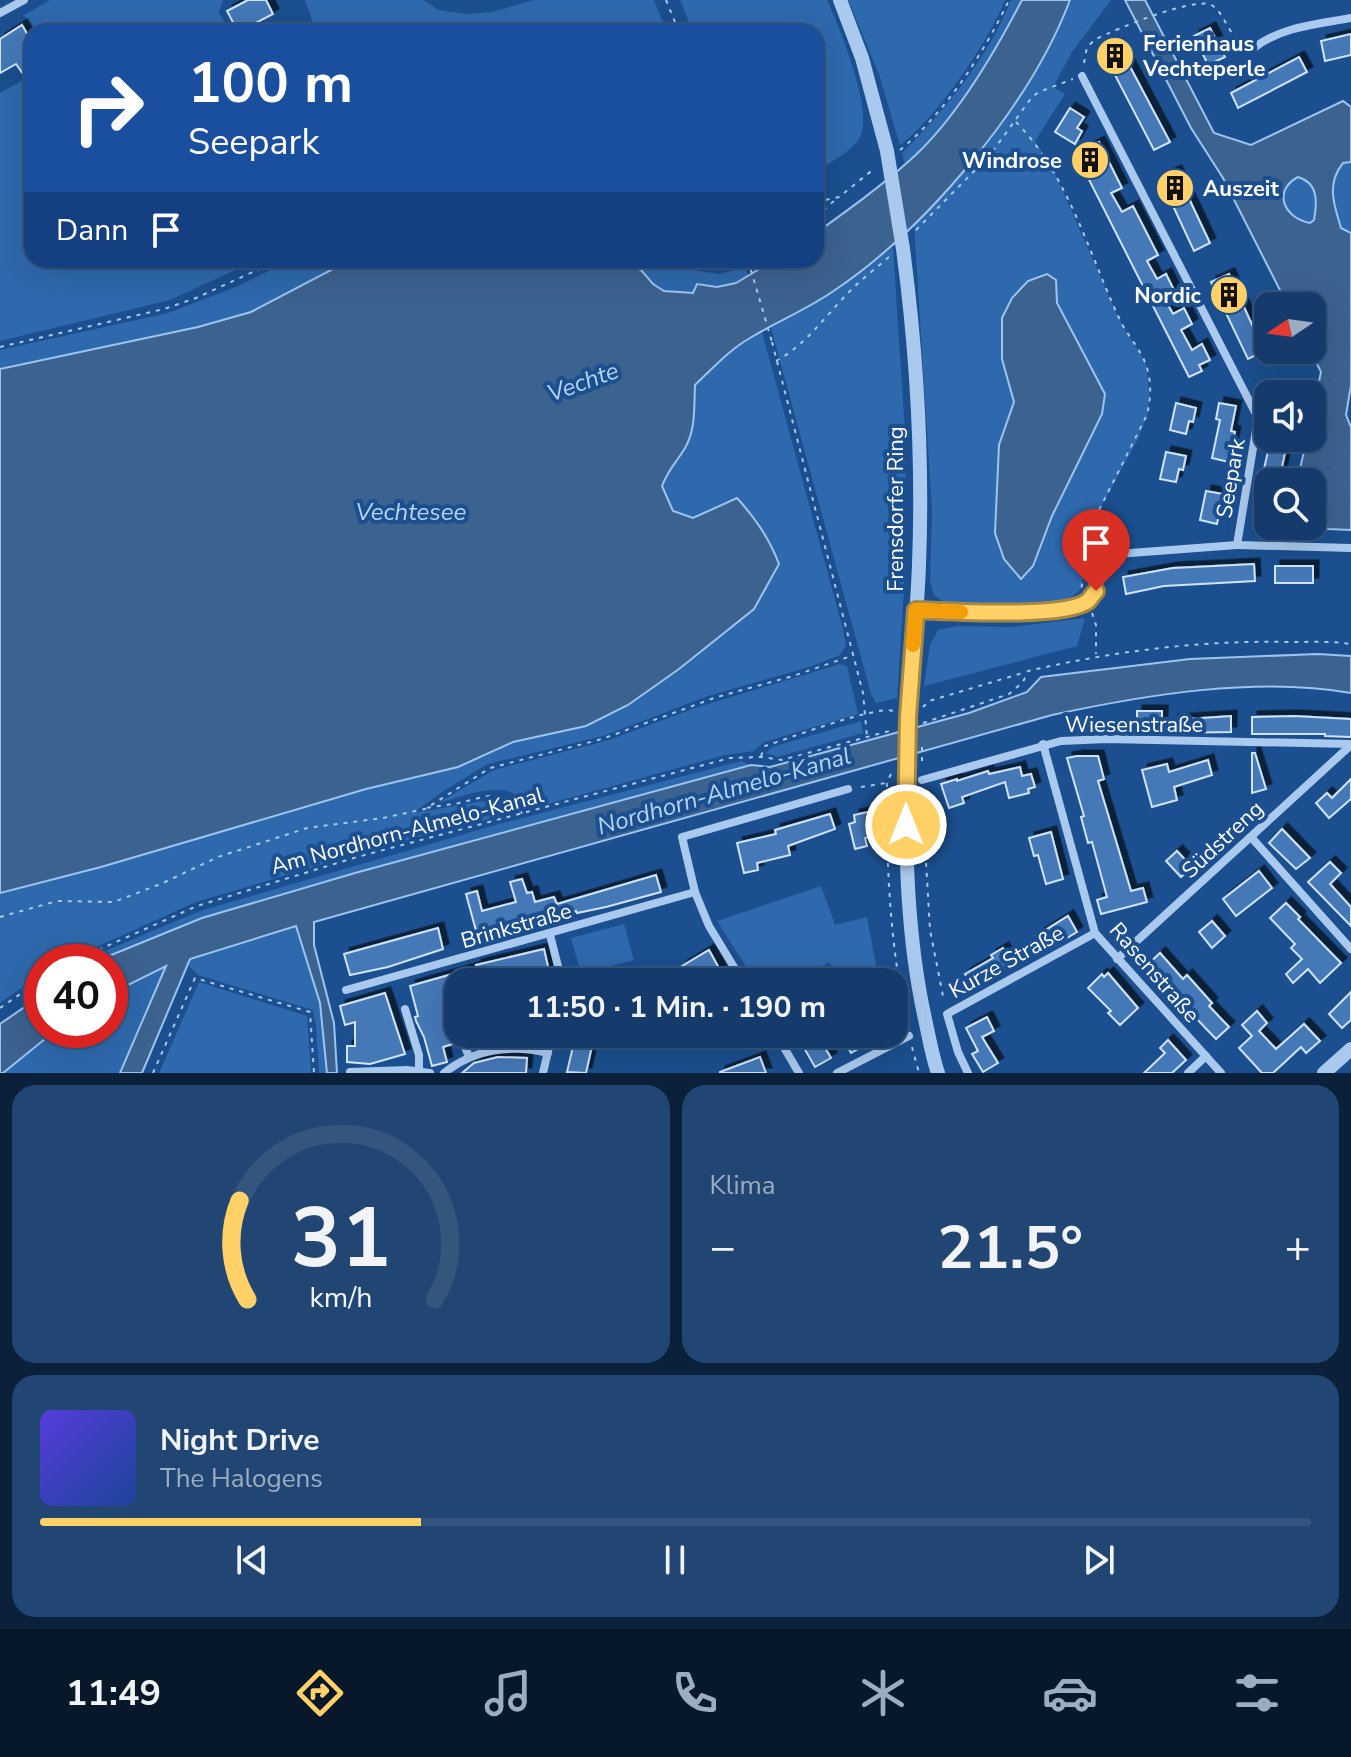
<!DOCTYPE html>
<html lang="de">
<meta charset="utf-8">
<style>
:root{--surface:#143b6b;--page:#214673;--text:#f1f3f6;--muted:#9dadc1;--line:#33557e;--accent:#ffd166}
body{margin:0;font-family:"Nunito Sans",sans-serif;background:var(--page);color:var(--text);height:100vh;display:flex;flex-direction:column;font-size:30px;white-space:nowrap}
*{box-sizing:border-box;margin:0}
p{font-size:26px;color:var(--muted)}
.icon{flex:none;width:44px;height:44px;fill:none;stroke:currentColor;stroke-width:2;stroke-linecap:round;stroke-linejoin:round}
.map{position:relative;height:1073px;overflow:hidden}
.drawer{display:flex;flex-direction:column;gap:12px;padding:12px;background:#0b203b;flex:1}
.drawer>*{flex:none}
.hud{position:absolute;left:24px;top:24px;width:800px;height:244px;border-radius:24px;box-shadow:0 8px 32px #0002,0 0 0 2px var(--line);background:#1a4fa0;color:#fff;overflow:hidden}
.needle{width:52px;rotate:257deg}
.tools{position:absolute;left:1254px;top:292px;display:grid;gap:16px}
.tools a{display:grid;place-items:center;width:72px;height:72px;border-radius:16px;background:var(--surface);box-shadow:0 8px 32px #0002,0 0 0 2px var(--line);font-size:40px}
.speed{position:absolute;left:24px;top:944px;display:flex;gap:16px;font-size:40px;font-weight:700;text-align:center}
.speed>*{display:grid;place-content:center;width:104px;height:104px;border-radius:50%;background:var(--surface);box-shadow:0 8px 32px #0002,0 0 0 2px var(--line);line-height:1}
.speed .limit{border:12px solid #d22;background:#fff;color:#111}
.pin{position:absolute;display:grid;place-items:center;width:68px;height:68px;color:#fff;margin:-82px -34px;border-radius:50% 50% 50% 0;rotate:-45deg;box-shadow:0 0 8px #0007}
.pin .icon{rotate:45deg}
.me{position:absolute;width:88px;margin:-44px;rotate:0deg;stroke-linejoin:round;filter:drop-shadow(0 0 6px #0008)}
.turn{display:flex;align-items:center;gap:28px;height:168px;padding:0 32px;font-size:36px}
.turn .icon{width:104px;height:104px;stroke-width:2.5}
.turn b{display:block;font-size:56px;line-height:68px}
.then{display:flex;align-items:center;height:76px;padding:0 32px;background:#0003;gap:16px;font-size:30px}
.big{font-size:60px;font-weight:700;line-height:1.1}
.drawer .widget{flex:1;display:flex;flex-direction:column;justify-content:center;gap:12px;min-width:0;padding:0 28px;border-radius:24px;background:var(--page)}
.drawer .dial{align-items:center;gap:0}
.dial svg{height:208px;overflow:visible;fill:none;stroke:var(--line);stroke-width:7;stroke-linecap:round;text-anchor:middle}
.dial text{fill:var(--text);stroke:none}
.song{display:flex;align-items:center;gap:24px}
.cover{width:96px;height:96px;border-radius:12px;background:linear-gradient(135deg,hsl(250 70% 55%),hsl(220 70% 35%))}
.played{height:8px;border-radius:4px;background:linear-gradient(90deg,var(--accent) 30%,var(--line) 30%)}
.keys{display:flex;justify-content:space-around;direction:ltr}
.heat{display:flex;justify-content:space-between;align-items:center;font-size:44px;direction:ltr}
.drawer .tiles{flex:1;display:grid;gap:12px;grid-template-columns:1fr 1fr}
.widget:last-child{grid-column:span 2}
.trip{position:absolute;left:444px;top:968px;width:464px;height:80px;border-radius:24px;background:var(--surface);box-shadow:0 8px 32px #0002,0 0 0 2px var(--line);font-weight:700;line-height:80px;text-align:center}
.tab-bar{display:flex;height:128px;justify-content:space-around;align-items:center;background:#08182b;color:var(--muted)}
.tab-bar .icon{width:56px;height:56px}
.tab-bar .active{color:var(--accent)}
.tab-bar b{font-size:36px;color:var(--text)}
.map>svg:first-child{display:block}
.green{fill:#2e69ad;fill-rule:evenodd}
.water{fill:#3c6290;stroke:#9cc4f0;stroke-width:2;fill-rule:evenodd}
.building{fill:#4478b7;stroke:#cfe3fa;stroke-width:2;filter:url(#shadow)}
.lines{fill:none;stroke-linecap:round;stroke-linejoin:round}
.path{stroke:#a9c9ee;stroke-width:2;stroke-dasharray:4 6;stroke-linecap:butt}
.minor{stroke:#a9c9ee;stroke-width:8}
.tertiary{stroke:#a9c9ee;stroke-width:14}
.path-bridge{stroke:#a9c9ee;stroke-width:2;stroke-dasharray:4 6;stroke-linecap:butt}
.tertiary-bridge{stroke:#a9c9ee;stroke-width:14}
.route-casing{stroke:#a68842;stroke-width:20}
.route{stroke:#ffd166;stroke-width:14}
.slow{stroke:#f59e0b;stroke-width:14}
.labels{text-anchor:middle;stroke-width:8;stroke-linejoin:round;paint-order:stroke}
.poi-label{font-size:22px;font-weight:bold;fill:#fff;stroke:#1b4f8f;text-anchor:start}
.street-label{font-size:22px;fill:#fff;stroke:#1b4f8f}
.water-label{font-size:24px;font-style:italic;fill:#b5d3f5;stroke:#1b4f8f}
</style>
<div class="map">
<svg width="1351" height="1073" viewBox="0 0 1351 1073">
<defs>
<filter id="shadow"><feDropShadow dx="5.5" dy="-5.5" stdDeviation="0" flood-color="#0009"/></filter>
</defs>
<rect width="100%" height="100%" fill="#1b4f8f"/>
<!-- green -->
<g class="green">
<polygon points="50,0 223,0 219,12 229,32 33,32 24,15"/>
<polygon points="305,0 423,0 439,10 467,14 491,12 534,0 654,0 667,32 316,32"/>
<path d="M680 0H827C839 26 874 112 860 137 852 152 830 162 816 171V32H693Z"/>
<path d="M848 0H1005C989 41 936 119 900 145L879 74Z"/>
<path d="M1011 0H1022C995 53 951 127 905 165L902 153C946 109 988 58 1011 0Z"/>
<path d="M1070 0H1111L1072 52 1053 87 1065 94 1035 141 1053 169 1119 319 1146 364 1150 399 1147 415 1139 437 1094 520 1081 589 1066 602 962 608 947 605 934 595 930 581 932 511 914 224C932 204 952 185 970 165 1007 123 1050 52 1070 0ZM1056 280 1057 303 1105 394 1052 516 1033 566 996 491 999 445 1014 402 1002 359Z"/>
<polygon points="32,75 32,260 257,260 170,300 0,341 0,93"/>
<path d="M1348 161 1351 162V233L1341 228C1334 207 1322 173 1348 161Z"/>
<path d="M1298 176C1319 183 1317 203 1314 220L1310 223C1284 218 1273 192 1298 176Z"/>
<polygon points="893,247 906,447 904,590 897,698 876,703 871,694 771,328 835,291"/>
<polygon points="291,260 350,260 252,312 198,327 0,369 0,350 168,313 238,286"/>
<path d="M623 260H672L692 270 719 274 745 267 748 276C733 286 720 287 702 284L693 293 664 291 653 284 642 271Z"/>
<path d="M762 332 843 629 846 646 840 655 809 667 708 696 603 736 488 764 445 790 413 813 490 800 506 804 513 813 388 845 196 902 63 962H42V974L0 1003V893L101 867 366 789 458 767 513 742 628 705 679 670 754 609 779 564 770 541 755 518H693L673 511 662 486C668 469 676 462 685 448 696 430 694 405 695 385L733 349Z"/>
<polygon points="1085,618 1077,646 924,686 930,645 938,630 957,626 1012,627"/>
<path d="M840 664 847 666 858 714 764 742 754 751 725 755 526 810C514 773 464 797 438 803L494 770 609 740 695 708Z"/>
<polygon points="861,721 863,733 777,757 766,753 772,747"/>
<polygon points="741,761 751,765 355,873 202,918 94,962 79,962 200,911 499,824"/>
<polygon points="821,886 835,925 867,917 877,970 852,982 839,982 829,962 795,982 756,982 717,921"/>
<polygon points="624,924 634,960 581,974 571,938"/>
<polygon points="296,926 320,1003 327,1073 319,1073 316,1026 313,1010 198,975 189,966 190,959"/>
<polygon points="167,965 120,1073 3,1073 56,1030 110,1030 110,994"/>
<polygon points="199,982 307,1016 311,1073 159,1073"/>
</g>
<!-- water -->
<g class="water">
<path d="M1022 0H1070C1031 104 927 228 835 290 808 309 778 321 750 338 729 350 712 369 695 385 694 405 696 430 685 448 676 463 669 468 662 486L673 511 693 518 737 498C756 519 769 538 779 564L754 609 679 669 628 705 586 726 513 742 458 767 366 789 101 867 0 893V369L198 327 251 312 350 260H623L642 271 653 284 664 291 693 293 697 284 717 287 736 283 774 260H816V233C848 210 880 187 909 161 955 121 994 54 1022 0Z"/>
<path d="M1125 0H1145L1214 133 1251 145 1343 101 1351 107V162L1343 163C1326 184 1334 205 1341 228L1351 233V385L1346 415 1351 427V530L1327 529 1325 505 1312 503V482H1297L1307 438H1312V414L1321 372 1310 350 1312 306H1288L1223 178 1191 128ZM1298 177C1319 183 1317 203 1314 220L1310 223C1284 218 1272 191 1298 177Z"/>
<polygon points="1047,274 1056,280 1057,303 1105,394 1102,414 1052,516 1033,566 1021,579 1004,559 995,533 999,445 1014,402 1002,359 1002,318 1012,298 1028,281"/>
<path d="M1318 654 1351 656V693C1258 676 1144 695 1052 715L314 922V945L334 1023 337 1073H327L320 1003 296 926 190 959 142 1073H120L166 966 110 994V962H94L202 918 355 873 751 765 770 767 969 713 1027 692 1041 677 1190 659Z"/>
<polygon points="42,995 42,1030 56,1030 3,1073 0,1073 0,1024"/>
</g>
<!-- building -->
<g class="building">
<polygon points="248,0 266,0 273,14 238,32 227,11"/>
<polygon points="22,25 32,42 32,69 23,74 16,64 0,73 0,39"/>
<polygon points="1210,28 1225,57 1208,65 1194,36"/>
<polygon points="1351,34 1351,55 1325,61 1321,41"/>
<polygon points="1118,44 1170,142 1154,150 1103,52"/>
<polygon points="1299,57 1307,72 1238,108 1231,93"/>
<polygon points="1070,108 1084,117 1077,128 1082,131 1075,144 1055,132"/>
<polygon points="1099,142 1122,188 1111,193 1122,212 1133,206 1158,255 1147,261 1157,279 1166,274 1174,290 1163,296 1173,314 1184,308 1192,324 1181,330 1192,350 1202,344 1210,360 1199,365 1202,371 1189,377 1076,154"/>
<polygon points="1176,171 1210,243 1194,251 1160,178"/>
<polygon points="1229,274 1264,351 1248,359 1211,282"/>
<polygon points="1176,403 1196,408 1193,422 1189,421 1186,434 1170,430"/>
<polygon points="1219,403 1236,406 1231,431 1235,432 1229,462 1212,458 1220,420 1216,419"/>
<polygon points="1271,438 1288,438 1279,482 1261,482"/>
<polygon points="1166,452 1186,456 1183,470 1179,469 1176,482 1160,479"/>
<polygon points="1206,491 1223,494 1217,524 1200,520"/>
<polygon points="1254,564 1255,581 1164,586 1126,594 1123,577 1173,568"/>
<rect x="1275" y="566" width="38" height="17"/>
<rect x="1137" y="711" width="25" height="17"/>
<polygon points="1231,716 1231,732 1173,733 1173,720"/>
<polygon points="1294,716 1351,719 1351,737 1325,736 1325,734 1252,734 1252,717"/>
<polygon points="1252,753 1255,753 1266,789 1252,793"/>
<polygon points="1077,756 1098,756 1104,779 1098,781 1131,891 1143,888 1147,902 1101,914 1097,900 1107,897 1092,842 1088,843 1081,817 1084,816 1067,758"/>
<polygon points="1208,760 1212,775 1174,787 1177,800 1152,807 1142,770 1167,764 1169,772"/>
<polygon points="1020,767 1022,776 1031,774 1035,787 1028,789 1029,793 1009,798 1005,782 962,797 964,803 949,808 941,784 957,779 957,781 988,771 989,774"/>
<polygon points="1351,779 1351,799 1329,818 1316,803 1327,793 1332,798"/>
<polygon points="868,812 874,836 865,838 867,846 855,849 849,824 855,822 854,815"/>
<polygon points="830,814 835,829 788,846 790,855 757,863 758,870 744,873 737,843 776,834 775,830"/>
<polygon points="1282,829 1310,858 1296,869 1269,843"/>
<polygon points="1051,832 1063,879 1046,884 1038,855 1034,856 1029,838"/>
<polygon points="1177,851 1192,867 1181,877 1166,861"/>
<polygon points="1330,862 1341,873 1330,884 1351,907 1351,926 1308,882"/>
<polygon points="1259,871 1272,888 1236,916 1223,899"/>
<polygon points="656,875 661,892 606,907 577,913 576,911 478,938 466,894 477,891 482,911 516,902 510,882 522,879 527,893 532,892 535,902 554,897 557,904"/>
<polygon points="1286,903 1300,917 1298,919 1341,963 1320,983 1308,969 1293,983 1286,974 1302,959 1291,948 1295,944 1270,918"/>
<polygon points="1068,916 1077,932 1060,942 1048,947 1036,936"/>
<polygon points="1212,921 1225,936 1212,948 1199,932"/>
<polygon points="438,928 443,949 388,967 350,975 344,954"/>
<polygon points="1003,948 1013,964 973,988 965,974 993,958 991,955"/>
<polygon points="544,949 550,975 525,982 458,982 458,1002 444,1005 456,1043 443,1047 447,1062 432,1066 424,1037 416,1021 415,1017 418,1016 410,986 477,967 476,965"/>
<polygon points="709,950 720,970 728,982 691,982 682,966"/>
<polygon points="1160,953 1183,979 1187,975 1212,1003 1209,1006 1229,1027 1216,1039 1146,966"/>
<polygon points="1108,973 1138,1008 1120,1025 1108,1013 1111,1011 1088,988 1102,974 1104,977"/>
<polygon points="1351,992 1351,1020 1342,1028 1329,1014"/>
<polygon points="385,993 405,1054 370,1064 347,1062 347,1046 355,1046 355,1022 345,1025 340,1006"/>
<polygon points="1257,1011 1267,1023 1259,1031 1276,1049 1304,1024 1320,1041 1306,1053 1301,1047 1273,1073 1262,1073 1239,1048 1252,1036 1242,1025"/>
<polygon points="987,1017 994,1031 982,1037 998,1063 983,1072 972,1054 978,1051 966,1028"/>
<polygon points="576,1034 594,1037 586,1073 567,1072"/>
<polygon points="796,1034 810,1034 813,1039 818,1036 831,1058 815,1067"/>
<polygon points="841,1034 885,1034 851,1053"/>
<polygon points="1168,1040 1186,1060 1172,1073 1144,1073 1165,1053 1160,1048"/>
<polygon points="498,1057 527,1058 526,1073 462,1073 474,1063"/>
<polygon points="760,1057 766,1073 720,1073 720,1072"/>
</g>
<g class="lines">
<!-- path -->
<g class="path">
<polyline points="666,0 679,32"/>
<path d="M1084 63 1087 47 1096 39C1119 28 1185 0 1210 4 1225 12 1227 35 1243 43"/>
<path d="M1016 122C1068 175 1088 251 1119 318 1127 336 1144 352 1148 372 1152 387 1150 401 1147 415L1094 520 1081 590"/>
<path d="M900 150C945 113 984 53 1009 0"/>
<polyline points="816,202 839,197 875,168"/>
<polyline points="816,217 836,199"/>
<polyline points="916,230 990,155 1032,97 1039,92 1073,79"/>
<path d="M683 260C706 271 725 273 749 260"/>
<polyline points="772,342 863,693 867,737"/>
<polyline points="0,347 164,309 196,298 279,260"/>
<path d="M776 361C807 344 825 316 850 291 862 279 876 268 889 257"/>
<polyline points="1092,613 1096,625 1096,654"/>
<polyline points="923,707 929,701 1026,672"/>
<path d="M923 723 1009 694 1023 682 1028 671C1115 651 1201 640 1290 642 1310 642 1331 641 1351 644"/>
<path d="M761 756 765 746C787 739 877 705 893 711"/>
<path d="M891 774 887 782C886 865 890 944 907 1025"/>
<polyline points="861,787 886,783"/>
<polyline points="922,793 930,930 944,1001"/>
<path d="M427 808C437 806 448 805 459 803 482 798 511 785 522 814"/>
<polyline points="0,917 57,901 114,902 163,883 218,857 307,828 383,818 425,809 490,768 602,739 717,697 793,676 854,655"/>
<polyline points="71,962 197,906 357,857 730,758 761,757 782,760 893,730"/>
<polyline points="0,1008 42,979"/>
<polyline points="912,1047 919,1073"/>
<polyline points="153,1073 195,978 310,1012 314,1073"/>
</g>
<!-- minor -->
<g class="minor">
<polyline points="0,13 24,0"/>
<path d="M1254 48C1280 27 1318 24 1351 18"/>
<polyline points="1237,545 1351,548"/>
<path d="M916 610C949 611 1066 619 1089 600 1103 588 1099 568 1117 554L1237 545 1258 418 1082 76"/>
<polyline points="1043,744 1095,933 1221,1073"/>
<polyline points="922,780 1061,741 1107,739 1351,744"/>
<polyline points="1251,837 1351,949"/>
<polyline points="550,935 562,982"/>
<polyline points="1117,959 1351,745"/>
<polyline points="743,982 709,926 695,892 682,837 848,789"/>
<polyline points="346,990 695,892"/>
<polyline points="405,1009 419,1055 419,1070"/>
<polyline points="458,1015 455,1016 458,1027"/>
<polyline points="460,1034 469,1057"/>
<polyline points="776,1034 799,1073"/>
<polyline points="350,1072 407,1070 430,1073"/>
<path d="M444 1073C474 1049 511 1044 548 1053"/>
<polyline points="543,1073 552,1034"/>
<polyline points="837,1073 909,1036"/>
<polyline points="968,1073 958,1052 947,1014 1095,933"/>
<polyline points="1188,1073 1206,1056"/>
</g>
<!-- tertiary -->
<g class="tertiary">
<polyline points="840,0 862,58 887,151"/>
<path d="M903 249C917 354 923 460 919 565 917 616 912 667 908 717"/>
<path d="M905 774C906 857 907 938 925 1019 929 1037 932 1056 938 1073"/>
<polyline points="1324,1073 1351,1049"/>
</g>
<!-- path-bridge -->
<g class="path-bridge">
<polyline points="748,260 772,342"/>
<polyline points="922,747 922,766"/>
</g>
<!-- tertiary-bridge -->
<g class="tertiary-bridge">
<polyline points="887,151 903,249"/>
<polyline points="905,774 908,717"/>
</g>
</g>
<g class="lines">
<!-- route casing -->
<g class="route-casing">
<path id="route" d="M906 825 908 717 916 610C949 611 1064 619 1088 601 1091 598 1093 594 1096 591"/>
</g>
<!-- route -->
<use href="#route" class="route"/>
<!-- slow -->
<polyline class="slow" points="913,645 916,610 961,612"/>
</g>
<!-- icons -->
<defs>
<g id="building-disc" transform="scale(2)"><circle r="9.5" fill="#ffd166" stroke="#1b4f8f"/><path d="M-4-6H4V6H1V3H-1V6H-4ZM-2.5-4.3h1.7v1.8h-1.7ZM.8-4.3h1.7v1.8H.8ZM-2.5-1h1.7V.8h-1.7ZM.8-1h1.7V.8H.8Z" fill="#111"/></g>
</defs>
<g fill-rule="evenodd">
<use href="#building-disc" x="1115" y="56"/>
<use href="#building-disc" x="1090" y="160"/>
<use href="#building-disc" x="1175" y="188"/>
<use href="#building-disc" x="1229" y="295"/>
</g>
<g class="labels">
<!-- poi labels -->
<g class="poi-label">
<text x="1143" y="51">Ferienhaus<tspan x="1143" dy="25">Vechteperle</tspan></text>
<text x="1062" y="168" text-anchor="end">Windrose</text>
<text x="1203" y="196">Auszeit</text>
<text x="1201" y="303" text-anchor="end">Nordic</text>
</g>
<!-- street labels -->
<g class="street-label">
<text transform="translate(1230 478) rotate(-80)" y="8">Seepark</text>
<text transform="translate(895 509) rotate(-90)" y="8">Frensdorfer Ring</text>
<text x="1134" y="732">Wiesenstraße</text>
<text transform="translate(407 830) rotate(-15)" y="8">Am Nordhorn-Almelo-Kanal</text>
<text transform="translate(1222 839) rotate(-43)" y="8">Südstreng</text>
<text transform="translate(516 925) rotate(-16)" y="8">Brinkstraße</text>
<text transform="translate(1006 961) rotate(-29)" y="8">Kurze Straße</text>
<text transform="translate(1155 972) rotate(49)" y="8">Rasenstraße</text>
</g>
<!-- water labels -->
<g class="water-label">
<text transform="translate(583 382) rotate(-20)" y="8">Vechte</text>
<text x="411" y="520">Vechtesee</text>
<text transform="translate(724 791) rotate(-16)" y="8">Nordhorn-Almelo-Kanal</text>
</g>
</g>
</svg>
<div class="tools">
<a><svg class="needle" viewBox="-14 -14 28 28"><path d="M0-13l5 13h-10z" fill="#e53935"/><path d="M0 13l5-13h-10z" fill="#9dadc1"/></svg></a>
<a><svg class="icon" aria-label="sound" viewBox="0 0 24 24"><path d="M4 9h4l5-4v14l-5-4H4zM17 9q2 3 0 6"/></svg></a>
<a><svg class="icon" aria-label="search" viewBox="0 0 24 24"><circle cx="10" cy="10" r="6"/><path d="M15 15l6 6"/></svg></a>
</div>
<div class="speed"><div class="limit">40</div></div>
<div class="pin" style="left:1096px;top:591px;background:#d93025"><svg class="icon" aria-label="arrive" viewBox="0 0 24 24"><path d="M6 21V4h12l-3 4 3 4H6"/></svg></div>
<svg class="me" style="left:906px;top:825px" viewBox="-20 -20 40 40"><circle r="17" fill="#ffd166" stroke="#fff" stroke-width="3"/><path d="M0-11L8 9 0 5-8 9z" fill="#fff"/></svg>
<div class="trip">11:50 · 1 Min. · 190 m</div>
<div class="hud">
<div class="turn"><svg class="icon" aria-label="right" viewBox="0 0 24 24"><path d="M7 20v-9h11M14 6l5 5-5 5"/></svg><div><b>100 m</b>Seepark</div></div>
<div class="then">Dann<svg class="icon" aria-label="arrive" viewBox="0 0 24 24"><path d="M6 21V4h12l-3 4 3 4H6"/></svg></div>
</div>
</div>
<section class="drawer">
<div class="tiles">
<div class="widget dial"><svg viewBox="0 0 100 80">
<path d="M14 69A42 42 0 1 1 86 69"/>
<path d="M14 69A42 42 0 0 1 11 31" stroke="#ffd166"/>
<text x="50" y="56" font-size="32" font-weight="700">31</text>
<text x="50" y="72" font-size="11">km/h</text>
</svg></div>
<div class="widget"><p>Klima</p>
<div class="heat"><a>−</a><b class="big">21.5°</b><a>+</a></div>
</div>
<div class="widget">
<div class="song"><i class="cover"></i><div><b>Night Drive</b><p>The Halogens</p></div></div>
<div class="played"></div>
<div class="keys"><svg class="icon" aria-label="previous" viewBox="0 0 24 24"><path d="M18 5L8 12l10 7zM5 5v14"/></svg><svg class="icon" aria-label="pause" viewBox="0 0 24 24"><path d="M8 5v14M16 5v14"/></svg><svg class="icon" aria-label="next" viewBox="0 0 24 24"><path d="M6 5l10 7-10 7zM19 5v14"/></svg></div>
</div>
</div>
</section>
<nav class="tab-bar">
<b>11:49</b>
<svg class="icon active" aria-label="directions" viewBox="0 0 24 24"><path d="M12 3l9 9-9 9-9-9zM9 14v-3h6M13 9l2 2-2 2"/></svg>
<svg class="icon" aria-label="music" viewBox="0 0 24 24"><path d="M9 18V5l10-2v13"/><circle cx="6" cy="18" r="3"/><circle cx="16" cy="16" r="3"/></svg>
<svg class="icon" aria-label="phone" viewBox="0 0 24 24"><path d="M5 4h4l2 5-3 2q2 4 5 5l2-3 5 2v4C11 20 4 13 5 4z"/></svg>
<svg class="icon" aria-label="climate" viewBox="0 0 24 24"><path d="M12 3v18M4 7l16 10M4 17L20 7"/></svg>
<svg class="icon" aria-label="car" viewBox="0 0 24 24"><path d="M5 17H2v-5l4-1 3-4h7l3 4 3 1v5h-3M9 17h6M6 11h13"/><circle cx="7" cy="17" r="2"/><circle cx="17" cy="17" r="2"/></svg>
<svg class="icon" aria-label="filters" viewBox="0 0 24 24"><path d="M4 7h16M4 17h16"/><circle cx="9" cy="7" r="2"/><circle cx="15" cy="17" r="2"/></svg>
</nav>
